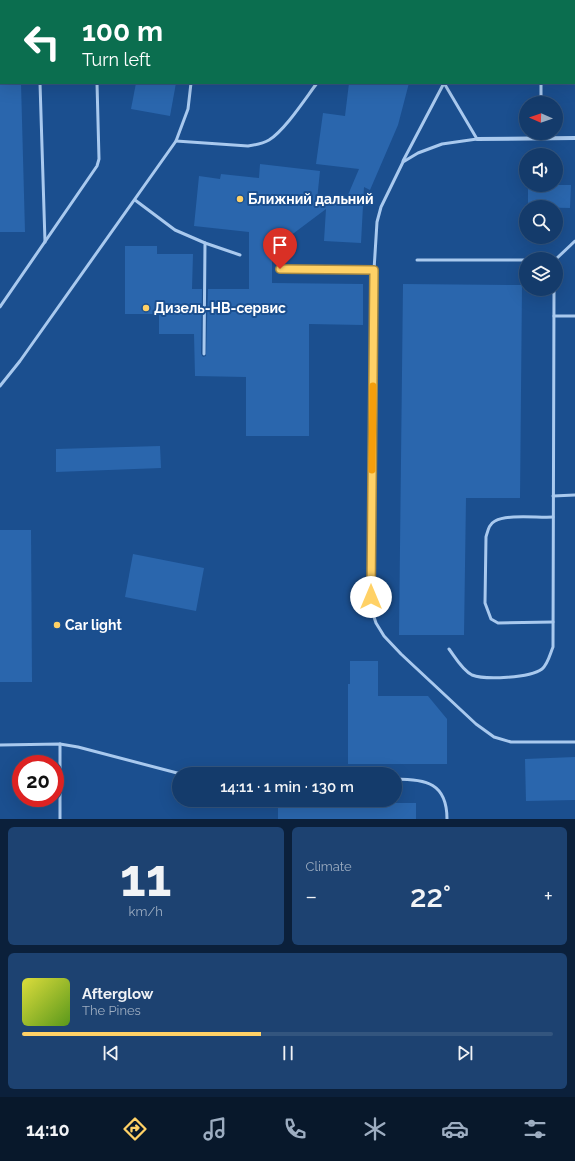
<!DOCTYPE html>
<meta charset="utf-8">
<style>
:root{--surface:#143b6b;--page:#1d4271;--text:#f1f3f6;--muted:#9dadc1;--line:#33557e;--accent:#ffd166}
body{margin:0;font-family:Raleway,sans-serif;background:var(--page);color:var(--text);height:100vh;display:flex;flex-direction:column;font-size:15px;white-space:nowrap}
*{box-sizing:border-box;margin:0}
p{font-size:13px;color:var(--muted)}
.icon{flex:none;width:22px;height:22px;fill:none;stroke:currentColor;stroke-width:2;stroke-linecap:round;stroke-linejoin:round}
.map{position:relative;height:819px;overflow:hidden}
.drawer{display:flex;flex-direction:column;gap:8px;padding:8px;background:#0b203b;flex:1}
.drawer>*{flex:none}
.banner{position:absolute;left:0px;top:0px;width:575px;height:84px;box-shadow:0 4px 16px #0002,0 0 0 1px var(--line);background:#0b6e4f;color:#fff;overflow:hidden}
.needle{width:26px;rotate:272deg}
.fabs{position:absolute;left:519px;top:96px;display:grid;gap:8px}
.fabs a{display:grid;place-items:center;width:44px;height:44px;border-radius:50%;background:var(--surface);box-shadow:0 4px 16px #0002,0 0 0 1px var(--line);font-size:20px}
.speed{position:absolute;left:12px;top:755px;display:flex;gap:8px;font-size:20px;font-weight:700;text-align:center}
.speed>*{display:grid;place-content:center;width:52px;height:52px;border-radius:50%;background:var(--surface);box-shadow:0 4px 16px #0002,0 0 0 1px var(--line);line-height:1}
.speed .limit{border:6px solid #d22;background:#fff;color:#111}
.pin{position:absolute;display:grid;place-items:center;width:34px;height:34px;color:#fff;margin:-41px -17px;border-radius:50% 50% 50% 0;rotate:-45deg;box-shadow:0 0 4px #0007}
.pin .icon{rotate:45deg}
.me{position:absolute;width:44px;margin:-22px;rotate:0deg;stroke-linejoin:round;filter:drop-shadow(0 0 3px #0008)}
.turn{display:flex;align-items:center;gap:14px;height:84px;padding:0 16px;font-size:18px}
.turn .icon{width:52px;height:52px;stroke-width:2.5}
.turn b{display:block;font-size:28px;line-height:34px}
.big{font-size:30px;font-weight:600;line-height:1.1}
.drawer .tile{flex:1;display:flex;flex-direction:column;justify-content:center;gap:6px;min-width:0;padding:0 14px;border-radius:6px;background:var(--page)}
.drawer .dial{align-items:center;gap:0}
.dial b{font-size:52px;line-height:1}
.song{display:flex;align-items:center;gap:12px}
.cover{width:48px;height:48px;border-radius:6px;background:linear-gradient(135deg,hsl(60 70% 55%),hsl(90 70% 35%))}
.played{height:4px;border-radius:2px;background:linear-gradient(90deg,var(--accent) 45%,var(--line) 45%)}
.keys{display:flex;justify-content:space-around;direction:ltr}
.heat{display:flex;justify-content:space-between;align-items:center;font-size:22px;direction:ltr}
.drawer .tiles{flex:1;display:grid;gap:8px;grid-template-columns:1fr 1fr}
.tile:last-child{grid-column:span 2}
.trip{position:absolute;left:172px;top:767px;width:230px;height:40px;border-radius:20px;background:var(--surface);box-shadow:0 4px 16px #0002,0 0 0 1px var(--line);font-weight:600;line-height:40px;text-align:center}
.dock{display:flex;height:64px;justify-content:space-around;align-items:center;background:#08182b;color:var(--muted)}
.dock .icon{width:28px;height:28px}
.dock .current{color:var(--accent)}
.dock b{font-size:18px;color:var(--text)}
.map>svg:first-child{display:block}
.building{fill:#2a66ad}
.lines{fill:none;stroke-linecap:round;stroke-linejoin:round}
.service{stroke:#a9c9ee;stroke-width:3}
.minor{stroke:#a9c9ee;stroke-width:4}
.route-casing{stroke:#a68842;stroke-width:10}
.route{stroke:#ffd166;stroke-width:7}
.slow{stroke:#f59e0b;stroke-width:7}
.poi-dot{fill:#ffd166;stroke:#1b4f8f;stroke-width:1.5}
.labels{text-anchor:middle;stroke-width:4;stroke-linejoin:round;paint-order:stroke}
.poi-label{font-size:14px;font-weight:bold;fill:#fff;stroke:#1b4f8f;text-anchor:start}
</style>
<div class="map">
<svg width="575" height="819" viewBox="0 0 575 819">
<rect width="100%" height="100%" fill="#1b4f8f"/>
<!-- building -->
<g class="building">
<polygon points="0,83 21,83 25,232 0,232"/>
<polygon points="136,83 176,83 170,116 131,109"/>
<polygon points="349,83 409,83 398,125 370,190 364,187 361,243 324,241 326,209 290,236 272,234 272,283 363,284 363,325 309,324 309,436 246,436 246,377 195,376 194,334 159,334 159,314 125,314 125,246 157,246 157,254 193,254 192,289 202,289 201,354 203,357 206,356 208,289 249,289 249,232 194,226 199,176 220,179 221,174 259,178 260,164 320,171 317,200 345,202 359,169 316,164 323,113 345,116"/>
<polygon points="528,185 571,185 570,208 528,207"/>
<polygon points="403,284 522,285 520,498 466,498 464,635 399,635"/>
<polygon points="160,446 161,468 56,472 56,449"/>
<polygon points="0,530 31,530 32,682 0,682"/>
<polygon points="133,554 204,568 196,611 125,597"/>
<polygon points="350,661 378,661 378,696 428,696 447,719 447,764 348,764 348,684 350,684"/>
<polygon points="575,757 575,800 526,801 525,759"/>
<polygon points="278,800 373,800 373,803 416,803 416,819 278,819"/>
</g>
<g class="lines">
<!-- service -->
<g class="service">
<polyline points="38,0 38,1"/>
<polyline points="95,0 95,1"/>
<polyline points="190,0 190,1"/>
<polyline points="393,1 393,0"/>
<polyline points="483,1 484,0"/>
<polyline points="40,83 45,242"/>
<polyline points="444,83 477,139 442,144 418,153 403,162 381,207 377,222 374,270 372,611 376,623 384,636 401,654 476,724 494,737 511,742 575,742"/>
<polyline points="541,103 541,83"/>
<path d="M176 141 248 146C255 145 262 144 269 140 285 130 305 99 317 83"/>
<polyline points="403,161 444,83"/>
<polyline points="135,200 175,230 205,243 204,354"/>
<polyline points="205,243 240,255"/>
<polyline points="556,259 575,241"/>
<polyline points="417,260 526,260"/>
<polyline points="280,269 374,270"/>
<polyline points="0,307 97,166 99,159 97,83"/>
<polyline points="554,316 575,316"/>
<polyline points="0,386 20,361 176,141 188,109 191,83"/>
<polyline points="553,496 575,495"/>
<path d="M553 622 498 623 491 619 485 603 486 537C488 530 489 524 495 521 508 514 538 518 553 517"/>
<path d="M449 649C455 657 462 670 472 675 485 680 530 678 542 669 548 664 550 654 553 647L554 289"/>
<polyline points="60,744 78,747 181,774"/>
<polyline points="0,745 60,744 60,819"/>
<path d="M395 779C426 779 447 783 447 819"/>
</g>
<!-- minor -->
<polyline class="minor" points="477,139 575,138"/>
</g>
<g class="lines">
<!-- route casing -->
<g class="route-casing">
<polyline id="route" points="280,269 374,270 371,597"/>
</g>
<!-- route -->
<use href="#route" class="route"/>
<!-- slow -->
<polyline class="slow" points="372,470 373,386"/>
</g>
<!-- markers -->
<g class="poi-dot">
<circle cx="240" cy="199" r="4"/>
<circle cx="146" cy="308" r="4"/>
<circle cx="57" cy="625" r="4"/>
</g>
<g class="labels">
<!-- poi labels -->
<g class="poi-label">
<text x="248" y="204">Ближний дальний</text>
<text x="154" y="313">Дизель-НВ-сервис</text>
<text x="65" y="630">Car light</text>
</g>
</g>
</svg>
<div class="fabs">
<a><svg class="needle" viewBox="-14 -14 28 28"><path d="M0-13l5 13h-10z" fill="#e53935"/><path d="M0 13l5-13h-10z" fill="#9dadc1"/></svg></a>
<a><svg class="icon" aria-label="sound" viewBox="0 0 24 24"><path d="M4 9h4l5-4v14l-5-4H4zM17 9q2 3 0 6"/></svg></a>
<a><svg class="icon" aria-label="search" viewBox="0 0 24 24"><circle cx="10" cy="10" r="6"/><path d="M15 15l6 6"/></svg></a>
<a><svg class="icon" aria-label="layers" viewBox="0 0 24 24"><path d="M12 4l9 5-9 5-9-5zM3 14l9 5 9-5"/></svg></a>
</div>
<div class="speed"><div class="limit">20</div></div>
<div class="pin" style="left:280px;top:269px;background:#d93025"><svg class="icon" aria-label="arrive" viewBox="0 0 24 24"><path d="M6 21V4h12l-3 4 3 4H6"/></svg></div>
<svg class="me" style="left:371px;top:597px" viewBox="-20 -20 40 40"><circle r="19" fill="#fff"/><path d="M0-13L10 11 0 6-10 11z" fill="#ffd166"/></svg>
<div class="trip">14:11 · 1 min · 130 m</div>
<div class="banner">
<div class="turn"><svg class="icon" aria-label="left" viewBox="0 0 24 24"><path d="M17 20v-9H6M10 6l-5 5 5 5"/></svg><div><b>100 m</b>Turn left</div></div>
</div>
</div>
<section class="drawer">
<div class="tiles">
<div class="tile dial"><b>11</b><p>km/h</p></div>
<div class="tile"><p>Climate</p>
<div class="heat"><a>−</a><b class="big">22°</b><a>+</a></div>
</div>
<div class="tile">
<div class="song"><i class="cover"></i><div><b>Afterglow</b><p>The Pines</p></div></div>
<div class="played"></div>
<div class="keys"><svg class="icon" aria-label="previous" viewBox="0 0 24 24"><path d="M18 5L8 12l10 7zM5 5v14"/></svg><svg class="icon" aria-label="pause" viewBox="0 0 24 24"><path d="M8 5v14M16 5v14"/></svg><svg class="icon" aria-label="next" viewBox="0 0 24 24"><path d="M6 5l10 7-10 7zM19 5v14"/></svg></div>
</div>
</div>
</section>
<nav class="dock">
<b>14:10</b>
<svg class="icon current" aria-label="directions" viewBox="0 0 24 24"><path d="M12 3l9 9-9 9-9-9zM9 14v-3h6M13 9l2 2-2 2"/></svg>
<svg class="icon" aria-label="music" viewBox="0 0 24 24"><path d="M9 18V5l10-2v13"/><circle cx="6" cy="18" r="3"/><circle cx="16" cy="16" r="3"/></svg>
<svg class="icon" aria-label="phone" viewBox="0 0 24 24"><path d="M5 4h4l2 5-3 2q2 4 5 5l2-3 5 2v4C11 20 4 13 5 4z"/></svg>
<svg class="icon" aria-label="climate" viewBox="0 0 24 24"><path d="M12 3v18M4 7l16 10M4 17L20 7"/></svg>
<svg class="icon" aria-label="car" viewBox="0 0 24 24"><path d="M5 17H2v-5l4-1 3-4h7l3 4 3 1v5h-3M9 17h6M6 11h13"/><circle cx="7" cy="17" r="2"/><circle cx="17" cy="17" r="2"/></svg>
<svg class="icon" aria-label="filters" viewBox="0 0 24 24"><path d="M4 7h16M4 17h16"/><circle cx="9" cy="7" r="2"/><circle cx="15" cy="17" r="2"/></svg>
</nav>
